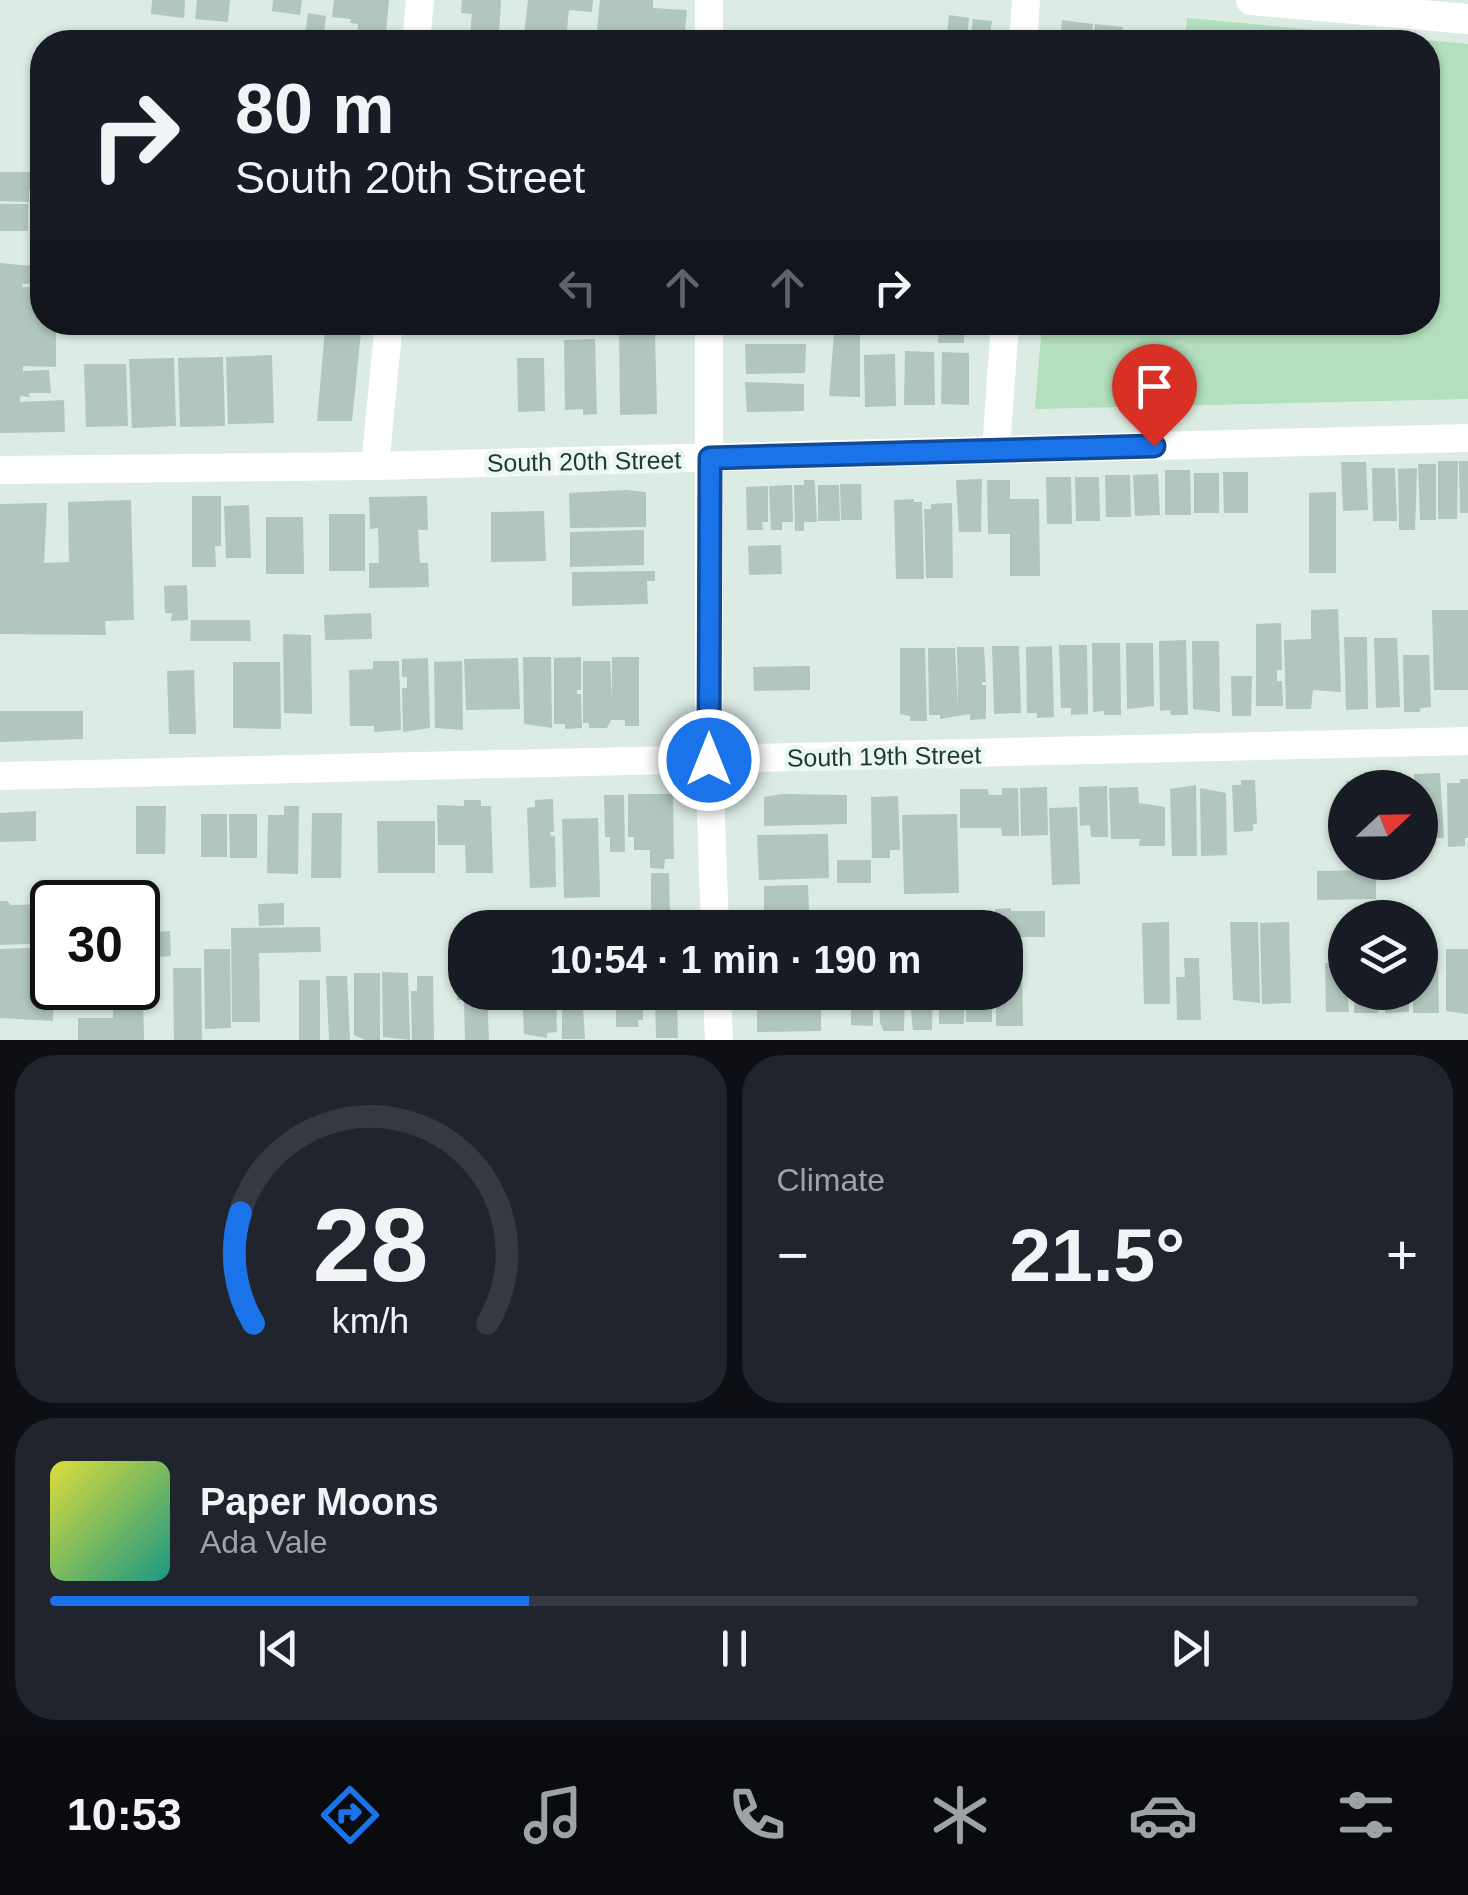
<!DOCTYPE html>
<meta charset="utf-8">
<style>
:root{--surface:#171b24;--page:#20242c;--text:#f1f3f6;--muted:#9ea1a6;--line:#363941;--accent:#1a73e8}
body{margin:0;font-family:Helvetica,sans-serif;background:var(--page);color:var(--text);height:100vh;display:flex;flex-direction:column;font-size:38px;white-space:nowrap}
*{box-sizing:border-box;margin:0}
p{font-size:32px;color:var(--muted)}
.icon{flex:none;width:55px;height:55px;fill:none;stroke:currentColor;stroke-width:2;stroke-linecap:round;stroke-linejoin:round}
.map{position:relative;height:1040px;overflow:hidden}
.side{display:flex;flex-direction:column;gap:15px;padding:15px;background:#0d0f14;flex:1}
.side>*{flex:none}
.guide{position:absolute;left:30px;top:30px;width:1410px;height:305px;border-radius:40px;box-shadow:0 2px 8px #0004;background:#171b24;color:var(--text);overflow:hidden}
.needle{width:65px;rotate:68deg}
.controls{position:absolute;left:1328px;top:770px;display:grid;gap:20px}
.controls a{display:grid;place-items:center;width:110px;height:110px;border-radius:50%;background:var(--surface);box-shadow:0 2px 8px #0004;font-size:50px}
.speed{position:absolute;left:30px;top:880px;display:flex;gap:20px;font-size:50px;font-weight:700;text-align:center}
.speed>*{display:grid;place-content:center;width:130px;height:130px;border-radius:50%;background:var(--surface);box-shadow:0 2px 8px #0004;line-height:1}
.speed .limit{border:5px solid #111;border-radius:15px;background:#fff;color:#111}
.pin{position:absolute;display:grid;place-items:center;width:85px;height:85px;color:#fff;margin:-102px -42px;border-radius:50% 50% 50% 0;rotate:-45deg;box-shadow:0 0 10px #0007}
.pin .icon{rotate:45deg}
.me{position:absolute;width:110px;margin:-55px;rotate:0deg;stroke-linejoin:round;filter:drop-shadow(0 0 8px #0008)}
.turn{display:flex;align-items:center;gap:35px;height:210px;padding:0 40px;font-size:45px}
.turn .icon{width:130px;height:130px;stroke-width:2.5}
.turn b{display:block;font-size:70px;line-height:85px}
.lanes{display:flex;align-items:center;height:95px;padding:0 40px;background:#0003;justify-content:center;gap:50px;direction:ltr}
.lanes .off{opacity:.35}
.big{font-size:75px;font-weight:600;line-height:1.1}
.side .tile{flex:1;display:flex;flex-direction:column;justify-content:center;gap:15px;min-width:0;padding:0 35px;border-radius:40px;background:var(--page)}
.side .dial{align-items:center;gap:0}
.dial svg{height:260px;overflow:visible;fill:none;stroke:var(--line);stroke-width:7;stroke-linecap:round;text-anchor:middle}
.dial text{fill:var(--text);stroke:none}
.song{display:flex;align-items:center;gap:30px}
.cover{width:120px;height:120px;border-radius:15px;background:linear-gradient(135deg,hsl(60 70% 55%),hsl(170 70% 35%))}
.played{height:10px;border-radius:5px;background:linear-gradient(90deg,var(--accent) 35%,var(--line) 35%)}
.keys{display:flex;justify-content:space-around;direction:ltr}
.heat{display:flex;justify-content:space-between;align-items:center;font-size:55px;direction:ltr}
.side .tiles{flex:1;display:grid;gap:15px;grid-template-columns:1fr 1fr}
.tile:last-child{grid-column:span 2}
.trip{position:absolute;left:448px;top:910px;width:575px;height:100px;border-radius:40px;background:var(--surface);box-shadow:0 2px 8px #0004;font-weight:600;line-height:100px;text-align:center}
.tabs{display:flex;height:160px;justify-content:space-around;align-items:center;background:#090b0e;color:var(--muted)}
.tabs .icon{width:70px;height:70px}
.tabs .selected{color:var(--accent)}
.tabs b{font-size:45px;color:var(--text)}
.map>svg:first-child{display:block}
.green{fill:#b2dfbd}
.building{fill:#b1c6bd}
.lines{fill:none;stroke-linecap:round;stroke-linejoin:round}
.street{stroke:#fff;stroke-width:28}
.secondary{stroke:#fff;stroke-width:30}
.route-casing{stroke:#114b97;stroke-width:25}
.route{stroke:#1a73e8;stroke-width:18}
.labels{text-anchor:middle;stroke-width:9;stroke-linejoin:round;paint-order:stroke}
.street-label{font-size:25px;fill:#1d3b32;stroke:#edf7f2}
</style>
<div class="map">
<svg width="1468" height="1040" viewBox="0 0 1468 1040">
<rect width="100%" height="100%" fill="#dcebe4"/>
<!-- green -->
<polygon class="green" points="1187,18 1468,44 1468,399 1035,409 1042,323 1428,322 1428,42 1185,42"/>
<!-- building -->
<g class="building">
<polygon points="152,0 185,0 184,18 151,14"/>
<polygon points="197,0 230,0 228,22 195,19"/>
<polygon points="273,0 302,0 300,15 272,11"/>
<polygon points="334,0 389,0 385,42 357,42 358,24 350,23 351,19 332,17"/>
<polygon points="462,0 501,0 499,35 470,33 472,14 461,13"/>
<polygon points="528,0 593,0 592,12 569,10 566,39 524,35"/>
<polygon points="600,0 653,0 653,8 687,10 684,42 596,41"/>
<polygon points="308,13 326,16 323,40 305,37"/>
<polygon points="949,15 969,18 967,42 946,42"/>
<polygon points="973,19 992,21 989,42 970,42"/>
<polygon points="1062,20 1093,24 1091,42 1060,42"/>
<polygon points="1095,24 1123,27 1122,42 1093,42"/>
<polygon points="1127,31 1161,35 1161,42 1126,42"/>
<polygon points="0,172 39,172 39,190 29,190 29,202 0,201"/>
<rect x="0" y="204" width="28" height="27"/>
<polygon points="0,263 42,267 42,283 22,284 23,287 42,287 42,322 56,322 56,367 23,366 23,371 49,370 51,393 29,393 30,397 20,396 20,402 64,400 65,432 0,433"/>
<polygon points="835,322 860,322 860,397 829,396"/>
<polygon points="939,322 964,322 964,343 938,343"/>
<polygon points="325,329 361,332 352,421 317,421"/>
<polygon points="655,331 657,414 620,415 619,332"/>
<polygon points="595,339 597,414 583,415 583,409 565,410 564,340"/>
<polygon points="745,344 806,344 805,373 746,374"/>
<polygon points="905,351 934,352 935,405 904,405"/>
<polygon points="942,352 969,353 969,405 941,404"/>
<polygon points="895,354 896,406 865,407 864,355"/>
<polygon points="272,355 274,423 228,424 226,357"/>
<polygon points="223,357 225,426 180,427 178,358"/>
<polygon points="174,358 176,426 132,428 129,359"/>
<polygon points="517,358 544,358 545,411 518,412"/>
<polygon points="84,364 126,364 128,426 86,427"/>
<polygon points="745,382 804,384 804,411 747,412"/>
<polygon points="1438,461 1458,461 1457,519 1438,519"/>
<polygon points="1459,461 1468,461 1468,513 1460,513"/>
<polygon points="1341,462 1366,462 1368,510 1343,511"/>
<polygon points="1418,464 1436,464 1436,520 1420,520"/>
<polygon points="1372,468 1395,468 1397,521 1373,521"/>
<polygon points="1417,468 1415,530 1399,530 1398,469"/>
<polygon points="1165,470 1190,470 1191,515 1165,515"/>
<polygon points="1223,472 1248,472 1248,513 1224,513"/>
<rect x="1194" y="473" width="25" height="40"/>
<polygon points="1158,474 1160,515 1135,516 1133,475"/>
<polygon points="1105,475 1130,475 1131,517 1106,517"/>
<polygon points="1046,477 1071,477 1072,524 1047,524"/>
<polygon points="1075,477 1099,477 1100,521 1076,521"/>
<polygon points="982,479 981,532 959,532 956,480"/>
<polygon points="804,480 814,480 815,484 817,522 804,522 804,531 795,531 794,485 804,485"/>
<polygon points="987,480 1010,480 1010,499 1039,499 1040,576 1010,576 1010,534 988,534"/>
<polygon points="840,484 861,484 862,520 841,520"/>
<polygon points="792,485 793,522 782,522 782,530 771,530 769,486"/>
<polygon points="818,485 839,485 840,521 818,521"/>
<polygon points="768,486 768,522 762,522 763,530 747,530 746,487"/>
<polygon points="626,490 646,492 646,527 570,528 569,493"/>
<polygon points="1336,492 1336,573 1309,573 1309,493"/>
<polygon points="192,496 221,496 221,546 215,546 216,567 192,567"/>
<polygon points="427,496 428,530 418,530 420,563 428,563 429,587 369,588 369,563 379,563 378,528 370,529 369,497"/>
<polygon points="914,499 914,502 922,502 924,579 896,579 894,500"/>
<polygon points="131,500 134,620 105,621 106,635 0,634 0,504 47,503 44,563 69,562 68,502"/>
<polygon points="952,503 953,578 926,578 924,509 931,509 931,504"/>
<polygon points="249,505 251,558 226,558 224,506"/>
<polygon points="544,511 546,561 491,562 491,512"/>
<rect x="329" y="514" width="36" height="57"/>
<polygon points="266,517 303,517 304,574 266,574"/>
<polygon points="644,530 644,565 570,567 570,532"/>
<polygon points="781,545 782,574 749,575 748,546"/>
<polygon points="655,571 655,581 647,581 648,604 572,606 572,572"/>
<polygon points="187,585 188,620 171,621 172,613 165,613 164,586"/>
<polygon points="1338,609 1341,692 1313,690 1311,709 1286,709 1284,640 1311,639 1311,610"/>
<polygon points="1432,610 1468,610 1468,690 1434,690"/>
<polygon points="371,613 372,639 325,640 324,615"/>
<polygon points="191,620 250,620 251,641 190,641"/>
<polygon points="1281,623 1282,670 1277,670 1277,681 1282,681 1283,706 1256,706 1256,624"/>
<polygon points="283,634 311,635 312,714 284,713"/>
<polygon points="1344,637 1367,637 1368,709 1346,710"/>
<polygon points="1374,638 1397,638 1400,707 1376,708"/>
<polygon points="1186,640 1188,715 1171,715 1170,710 1160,711 1159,641"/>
<polygon points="1192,641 1219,641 1220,712 1193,709"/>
<polygon points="1092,643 1120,643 1121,715 1104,715 1104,711 1093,712"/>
<polygon points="1126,643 1153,643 1154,706 1127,709"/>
<polygon points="1059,645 1087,645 1088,714 1071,715 1071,708 1061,708"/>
<polygon points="992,646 1019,646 1021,713 994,714"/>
<polygon points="1052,646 1054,717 1037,718 1037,713 1027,713 1026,647"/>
<polygon points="957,647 984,647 986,682 982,682 982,685 986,685 986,719 970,720 970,714 940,719 940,715 929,715 928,648 955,648 958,710"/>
<polygon points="900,648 925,648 927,721 910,721 910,716 900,714"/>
<polygon points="1403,655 1429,655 1431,707 1420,708 1420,712 1404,712"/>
<polygon points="523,657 551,657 552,728 524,724"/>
<polygon points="581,657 581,690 577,690 577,694 581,694 582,728 565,729 565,724 554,724 554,658"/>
<polygon points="612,657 639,657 639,726 625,726 625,720 611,720 607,728 589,728 589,723 583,723 583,661 610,661 612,699"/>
<polygon points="428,658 430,728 403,732 402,688 407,688 407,677 402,677 402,659"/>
<polygon points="518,658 520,709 466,710 464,659"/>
<polygon points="373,661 399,661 401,730 374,732 374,726 350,726 349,670 373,669"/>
<polygon points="462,661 463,730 435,728 434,662"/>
<polygon points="233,662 280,662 281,729 233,728"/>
<polygon points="810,666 810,690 754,691 753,667"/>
<polygon points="194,670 196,734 169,734 167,671"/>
<polygon points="1231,676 1252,676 1251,716 1232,716"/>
<polygon points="0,711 83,711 83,739 0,742"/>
<polygon points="1440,773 1444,838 1436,838 1436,845 1420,845 1420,788 1415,788 1414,774"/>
<polygon points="1460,779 1468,779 1468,838 1465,838 1465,846 1448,847 1447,783 1460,783"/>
<polygon points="1241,780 1255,780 1257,824 1253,824 1253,831 1234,832 1232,785 1241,785"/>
<polygon points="1374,780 1374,788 1347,788 1346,781"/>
<polygon points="1196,785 1197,856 1172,856 1170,789"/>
<polygon points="1107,786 1108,837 1091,837 1090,825 1080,826 1079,787"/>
<polygon points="1047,787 1048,835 1021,836 1020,788"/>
<polygon points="1138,787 1139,803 1165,807 1165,846 1139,846 1140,839 1111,839 1109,788"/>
<polygon points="1002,788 1018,788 1019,836 1002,836 1001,828 960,828 960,789 988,789 989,795 1002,795"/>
<polygon points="1200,788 1226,793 1227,855 1201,856"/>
<polygon points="628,794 673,794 674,859 665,859 664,869 650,868 650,850 634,850 634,837 628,837"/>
<polygon points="781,794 847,795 847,824 764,826 764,797"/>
<polygon points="604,795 624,795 625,852 610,852 610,837 605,837"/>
<polygon points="898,796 900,850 890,850 890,858 872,858 871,797"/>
<polygon points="553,799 554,832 550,832 551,836 555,836 556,887 530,888 527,808 535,807 535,800"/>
<polygon points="464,800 481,800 481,806 491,806 493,873 466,873 465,845 438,845 437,805 464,806"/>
<polygon points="136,806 166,806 165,854 136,854"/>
<polygon points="284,806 299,806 298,874 267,873 268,815 284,815"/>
<polygon points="1077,807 1080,884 1052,885 1049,808"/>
<polygon points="36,811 36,841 0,842 0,813"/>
<polygon points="312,813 342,813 341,878 311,878"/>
<rect x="201" y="814" width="26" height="43"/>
<polygon points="229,814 257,814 257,858 230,858"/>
<polygon points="957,814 959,893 904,894 902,815"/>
<polygon points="598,818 600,897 564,898 562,819"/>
<polygon points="377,821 435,821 435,873 378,873"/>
<polygon points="828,834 829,878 759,880 757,835"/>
<rect x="837" y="860" width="34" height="23"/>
<polygon points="1376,870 1376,899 1317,900 1317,871"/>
<polygon points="651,873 669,873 670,914 651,914"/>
<polygon points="808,885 809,910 764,911 764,886"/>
<polygon points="0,901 7,901 11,905 52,904 52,943 0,945"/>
<polygon points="284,903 284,925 259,926 258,904"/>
<polygon points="1011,908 1011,911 1045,911 1045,937 1005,937 1005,928 995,928 995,909"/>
<rect x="569" y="920" width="26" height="8"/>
<polygon points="825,921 825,928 760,928 759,922"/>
<polygon points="1169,922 1170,1004 1144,1004 1142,923"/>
<polygon points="1230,922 1258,922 1260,1003 1233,1000"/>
<polygon points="1289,922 1291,1003 1262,1004 1260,923"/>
<polygon points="320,927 321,952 259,953 260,1022 232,1022 231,928"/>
<polygon points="170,931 171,956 141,958 139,933"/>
<polygon points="52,947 52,988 104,988 104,993 54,992 53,1021 0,1018 0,949"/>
<polygon points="204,949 230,949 231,1028 205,1029"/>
<polygon points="1446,949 1468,949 1468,1014 1446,1011"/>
<polygon points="1420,955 1432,955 1432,968 1438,968 1439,1013 1413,1013 1413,992 1420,992"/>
<polygon points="1184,958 1199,958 1201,1020 1177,1020 1176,977 1185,977"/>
<polygon points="1325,963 1345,963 1349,1012 1326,1012"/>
<polygon points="173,968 201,968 202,1040 174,1040"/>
<polygon points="1005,969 1022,969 1023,1026 996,1026 996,992 1005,992"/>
<polygon points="382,972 408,973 410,1040 383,1037"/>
<polygon points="456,972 465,972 465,992 487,992 489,1040 465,1040 464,1000 457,1000"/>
<polygon points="354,973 380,973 380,1040 365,1040 354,1035"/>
<polygon points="326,976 347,976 350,1040 329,1040"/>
<polygon points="417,976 433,976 434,1040 412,1040 411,991 417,991"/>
<rect x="299" y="980" width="21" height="60"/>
<polygon points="122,992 143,992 144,1040 78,1040 78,1018 113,1018 113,1001 122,1000"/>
<polygon points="522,992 556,992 557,1032 547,1033 547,1038 524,1034"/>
<polygon points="562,992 582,992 585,1039 562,1039"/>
<polygon points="616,992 643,992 643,1020 638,1020 639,1027 616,1027"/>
<polygon points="655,992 677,996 678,1038 656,1038"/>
<polygon points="851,992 873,992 873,1026 851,1025"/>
<polygon points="879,992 905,992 904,1031 884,1031 880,1023"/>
<polygon points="909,992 933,992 932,1030 913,1030"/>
<rect x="939" y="992" width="25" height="32"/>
<rect x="966" y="992" width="26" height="30"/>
<polygon points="1355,992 1379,992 1378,1013 1354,1013"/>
<polygon points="1385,992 1409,992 1409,1012 1385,1013"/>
<polygon points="821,1003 821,1031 757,1032 757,1004"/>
</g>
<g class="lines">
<!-- street -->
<g class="street">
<polyline points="709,0 709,42"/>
<polyline points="416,42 420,0"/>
<polyline points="1023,42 1026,0"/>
<polyline points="709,322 709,760 715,928"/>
<polyline points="996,450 1005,322"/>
<polyline points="375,466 389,322"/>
<polyline points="0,470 375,466 1468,438"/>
<polyline points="0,776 1468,741"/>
<polyline points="717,992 719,1040"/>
</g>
<!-- secondary -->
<polyline class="secondary" points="1251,0 1468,19"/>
</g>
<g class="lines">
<!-- route casing -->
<g class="route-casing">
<polyline id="route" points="709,760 710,458 1154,446"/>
</g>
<!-- route -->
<use href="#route" class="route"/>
</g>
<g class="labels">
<!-- street labels -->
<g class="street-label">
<text transform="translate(584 461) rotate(-1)" y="9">South 20th Street</text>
<text transform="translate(884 756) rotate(-1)" y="9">South 19th Street</text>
</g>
</g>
</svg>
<div class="controls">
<a><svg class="needle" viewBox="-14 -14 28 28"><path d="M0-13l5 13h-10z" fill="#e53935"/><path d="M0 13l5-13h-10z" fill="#9ea1a6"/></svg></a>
<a><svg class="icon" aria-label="layers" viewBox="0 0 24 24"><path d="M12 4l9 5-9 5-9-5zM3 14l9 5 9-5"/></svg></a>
</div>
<div class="speed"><div class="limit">30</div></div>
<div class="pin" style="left:1154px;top:446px;background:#d93025"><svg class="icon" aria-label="arrive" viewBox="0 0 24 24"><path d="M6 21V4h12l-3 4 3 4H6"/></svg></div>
<svg class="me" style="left:709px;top:760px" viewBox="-20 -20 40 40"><circle r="17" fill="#1a73e8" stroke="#fff" stroke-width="3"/><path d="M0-11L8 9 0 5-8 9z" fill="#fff"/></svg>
<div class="trip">10:54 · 1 min · 190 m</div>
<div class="guide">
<div class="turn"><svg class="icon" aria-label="right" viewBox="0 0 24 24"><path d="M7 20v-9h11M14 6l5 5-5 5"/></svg><div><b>80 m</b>South 20th Street</div></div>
<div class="lanes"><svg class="icon off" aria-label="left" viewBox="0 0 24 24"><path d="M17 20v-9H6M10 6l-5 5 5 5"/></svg><svg class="icon off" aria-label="ahead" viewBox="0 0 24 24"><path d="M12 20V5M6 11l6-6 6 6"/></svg><svg class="icon off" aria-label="ahead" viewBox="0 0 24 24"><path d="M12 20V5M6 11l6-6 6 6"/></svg><svg class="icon" aria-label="right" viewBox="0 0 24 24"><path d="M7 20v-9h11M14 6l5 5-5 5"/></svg></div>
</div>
</div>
<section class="side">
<div class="tiles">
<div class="tile dial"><svg viewBox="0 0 100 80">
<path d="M14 69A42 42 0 1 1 86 69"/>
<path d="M14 69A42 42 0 0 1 10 35" stroke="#1a73e8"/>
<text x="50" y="56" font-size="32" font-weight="700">28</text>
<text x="50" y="72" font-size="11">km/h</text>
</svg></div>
<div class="tile"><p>Climate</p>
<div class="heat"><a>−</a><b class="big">21.5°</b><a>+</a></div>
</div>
<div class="tile">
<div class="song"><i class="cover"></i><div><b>Paper Moons</b><p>Ada Vale</p></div></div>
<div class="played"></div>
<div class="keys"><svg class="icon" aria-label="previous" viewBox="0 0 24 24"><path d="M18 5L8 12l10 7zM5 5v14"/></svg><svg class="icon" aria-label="pause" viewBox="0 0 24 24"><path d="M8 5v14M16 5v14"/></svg><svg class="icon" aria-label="next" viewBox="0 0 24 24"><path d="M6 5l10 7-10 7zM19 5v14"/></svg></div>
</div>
</div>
</section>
<nav class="tabs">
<b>10:53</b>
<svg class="icon selected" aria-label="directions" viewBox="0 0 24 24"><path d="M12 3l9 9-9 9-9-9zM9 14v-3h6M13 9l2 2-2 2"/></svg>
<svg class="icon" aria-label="music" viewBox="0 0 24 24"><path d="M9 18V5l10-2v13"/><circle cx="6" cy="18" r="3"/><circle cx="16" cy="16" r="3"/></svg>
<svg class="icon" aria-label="phone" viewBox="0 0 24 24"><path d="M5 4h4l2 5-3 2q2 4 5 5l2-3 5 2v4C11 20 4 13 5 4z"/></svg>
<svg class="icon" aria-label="climate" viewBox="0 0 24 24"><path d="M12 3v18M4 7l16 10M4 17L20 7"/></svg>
<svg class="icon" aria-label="car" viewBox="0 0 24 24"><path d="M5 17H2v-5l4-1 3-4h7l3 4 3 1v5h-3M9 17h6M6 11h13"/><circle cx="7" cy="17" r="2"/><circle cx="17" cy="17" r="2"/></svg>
<svg class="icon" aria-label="filters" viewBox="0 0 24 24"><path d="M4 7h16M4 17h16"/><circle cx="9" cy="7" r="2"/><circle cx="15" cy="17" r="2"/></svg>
</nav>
